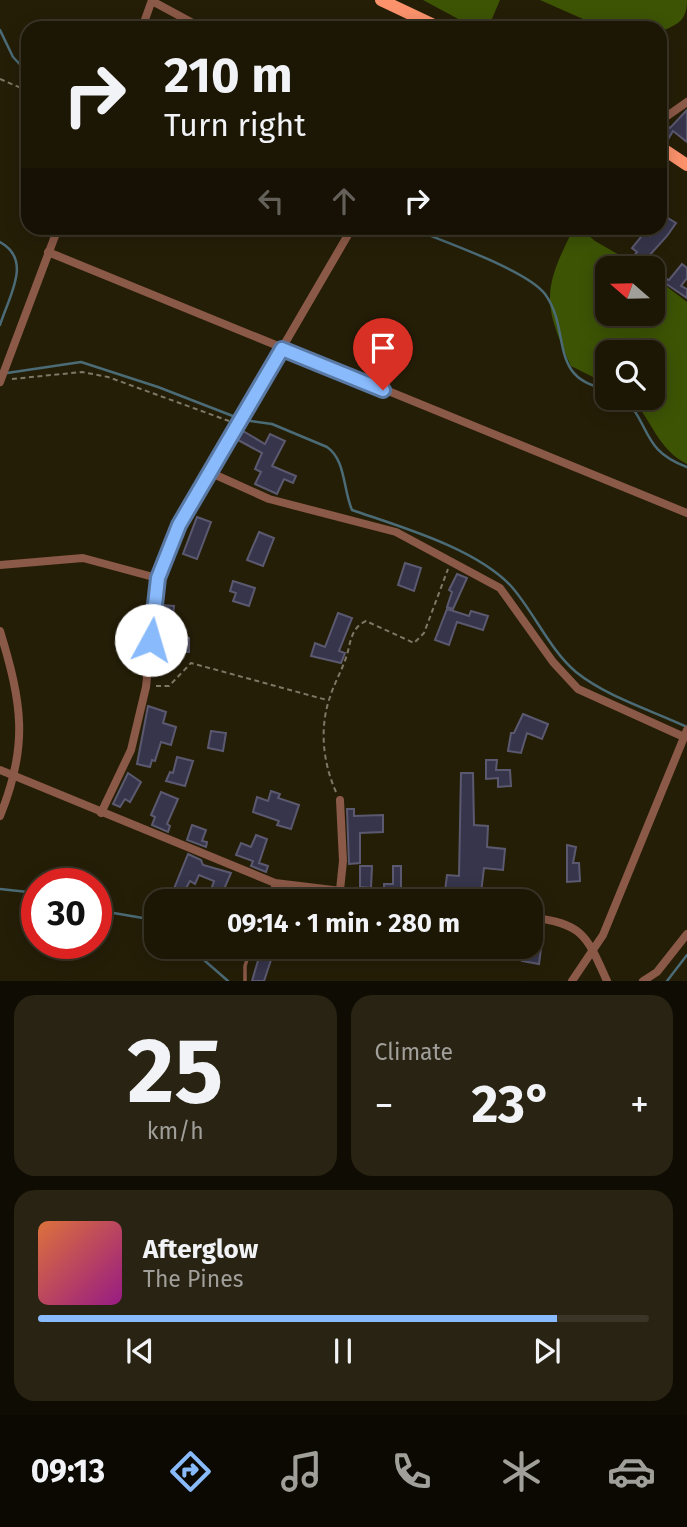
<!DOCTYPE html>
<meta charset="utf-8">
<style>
:root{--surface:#1c1605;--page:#292313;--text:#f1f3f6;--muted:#a09f9a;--line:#3a3527;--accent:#89bafc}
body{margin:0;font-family:"Fira Sans",sans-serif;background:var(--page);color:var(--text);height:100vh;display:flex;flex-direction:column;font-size:26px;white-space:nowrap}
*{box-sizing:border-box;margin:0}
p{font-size:23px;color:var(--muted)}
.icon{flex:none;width:38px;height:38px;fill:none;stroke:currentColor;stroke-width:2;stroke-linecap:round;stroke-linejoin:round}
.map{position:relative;height:981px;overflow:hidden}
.side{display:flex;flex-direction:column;gap:14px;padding:14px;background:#0f0c03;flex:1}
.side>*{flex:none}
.top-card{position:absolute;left:21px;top:21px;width:646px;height:214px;border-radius:21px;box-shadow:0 4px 18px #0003,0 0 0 2px var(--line);background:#1c1605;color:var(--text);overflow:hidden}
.needle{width:46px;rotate:290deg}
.fabs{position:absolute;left:595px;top:256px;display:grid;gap:14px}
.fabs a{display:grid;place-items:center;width:70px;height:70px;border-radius:14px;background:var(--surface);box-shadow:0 4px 18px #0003,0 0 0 2px var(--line);font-size:35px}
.speed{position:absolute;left:21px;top:868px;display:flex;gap:14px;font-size:35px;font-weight:700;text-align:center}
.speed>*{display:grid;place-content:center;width:91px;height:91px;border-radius:50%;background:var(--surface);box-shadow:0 4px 18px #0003,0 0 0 2px var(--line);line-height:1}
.speed .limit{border:10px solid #d22;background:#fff;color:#111}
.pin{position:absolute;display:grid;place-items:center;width:60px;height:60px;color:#fff;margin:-72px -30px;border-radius:50% 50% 50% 0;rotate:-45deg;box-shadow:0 0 7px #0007}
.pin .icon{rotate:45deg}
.me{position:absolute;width:77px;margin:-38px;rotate:6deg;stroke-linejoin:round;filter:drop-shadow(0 0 5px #0008)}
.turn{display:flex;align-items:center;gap:24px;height:147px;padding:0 28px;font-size:32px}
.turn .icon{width:91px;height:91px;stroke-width:2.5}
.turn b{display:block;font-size:49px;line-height:60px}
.lanes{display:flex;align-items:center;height:66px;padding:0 28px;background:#0003;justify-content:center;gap:35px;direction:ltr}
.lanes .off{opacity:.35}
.big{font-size:52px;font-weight:700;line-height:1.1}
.side .widget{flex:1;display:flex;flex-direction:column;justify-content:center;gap:10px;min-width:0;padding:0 24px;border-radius:21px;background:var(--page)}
.side .dial{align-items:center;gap:0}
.dial b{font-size:91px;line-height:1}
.song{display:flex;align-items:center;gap:21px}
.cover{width:84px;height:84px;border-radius:10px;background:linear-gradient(135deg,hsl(20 70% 55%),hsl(310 70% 35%))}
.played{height:7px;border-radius:4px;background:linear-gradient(90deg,var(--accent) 85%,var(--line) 85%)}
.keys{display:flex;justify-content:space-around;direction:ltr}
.heat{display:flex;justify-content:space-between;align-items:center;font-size:38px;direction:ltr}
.side .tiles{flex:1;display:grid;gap:14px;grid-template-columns:1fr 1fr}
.widget:last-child{grid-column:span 2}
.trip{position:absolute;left:144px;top:889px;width:399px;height:70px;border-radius:21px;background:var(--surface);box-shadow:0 4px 18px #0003,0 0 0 2px var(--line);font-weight:700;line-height:70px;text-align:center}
.dock{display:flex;height:112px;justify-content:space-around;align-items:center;background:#0b0902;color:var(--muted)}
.dock .icon{width:49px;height:49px}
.dock .current{color:var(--accent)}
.dock b{font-size:32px;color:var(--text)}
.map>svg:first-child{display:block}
.forest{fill:#3d5405}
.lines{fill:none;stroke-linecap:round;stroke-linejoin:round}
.stream{stroke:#4b6b76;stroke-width:2.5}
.building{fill:#37354b;stroke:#5b5970;stroke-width:2}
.path{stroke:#7d7865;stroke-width:2;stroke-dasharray:5 3.5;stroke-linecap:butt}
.service{stroke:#8b5947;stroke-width:3.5}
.minor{stroke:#8b5947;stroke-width:8}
.primary{stroke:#fb926c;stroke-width:12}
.route-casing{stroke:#5979a4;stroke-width:18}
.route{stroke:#89bafc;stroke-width:12}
</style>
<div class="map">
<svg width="687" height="981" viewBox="0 0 687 981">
<rect width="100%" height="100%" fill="#251e07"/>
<!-- forest -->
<g class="forest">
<polygon points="423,0 500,0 488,28 475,28"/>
<path d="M540 0H687C687 21 678 24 660 32V28H614L583 19Z"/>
<path d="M574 228H580L595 241 642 268H607V313H653V276L687 302V464C657 449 652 419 630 397H653V352H607V384L571 366C543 304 542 290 574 228Z"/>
</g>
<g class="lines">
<!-- stream -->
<g class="stream">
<polyline points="0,30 13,57 28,73"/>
<path d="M411 228C442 241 527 270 545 294 572 331 547 379 607 389"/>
<path d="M0 242C33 260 9 296 0 325"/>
<polyline points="7,373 81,362 158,387 238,418"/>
<path d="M623 397C652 426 641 450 687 467"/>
<path d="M244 420 272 424 327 447C346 460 343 490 352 510 401 527 475 548 511 586 534 612 549 649 576 672 607 697 651 710 687 727"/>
<polyline points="0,889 37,893"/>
<polyline points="96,910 143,918 156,924"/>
<polyline points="189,947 228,981"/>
<polyline points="667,981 687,955"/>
</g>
</g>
<!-- building -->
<g class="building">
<polygon points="687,110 687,142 673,131 667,141 660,136 660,127 666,125 670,128"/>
<polygon points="663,215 676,223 667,236 638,268 624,268 637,252 632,248 645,232 650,236 655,228 660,228"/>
<polygon points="682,264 687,268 687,278 681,286 687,289 687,298 662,281 664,278 669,280"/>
<polygon points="243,431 265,444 270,434 285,441 272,466 296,476 293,483 284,479 277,494 255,484 261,472 255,469 262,453 238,440"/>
<polygon points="197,517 211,522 197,559 183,554"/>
<polygon points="259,532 274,538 263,566 247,560"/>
<polygon points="405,563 421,568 414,591 398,585"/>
<polygon points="457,574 467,578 453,609 447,607 452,592 449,590"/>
<polygon points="233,581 255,588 249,606 233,601 236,593 230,591"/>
<polygon points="161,605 174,606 170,647 174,637 189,638 189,652 167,652 166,670 154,669"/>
<polygon points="447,609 469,616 471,611 488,616 483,630 457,622 449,645 435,640"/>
<polygon points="338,613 352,618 339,651 345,653 341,663 311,656 315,643 325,647"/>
<polygon points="148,706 166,712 163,723 176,727 171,745 161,742 155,761 152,760 150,767 137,764"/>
<polygon points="523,714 548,724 542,739 527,733 521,753 508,751 511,733 514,733"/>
<polygon points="211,731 226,733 223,751 208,748"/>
<polygon points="177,757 193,761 185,786 166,781 170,772 173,773"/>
<polygon points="486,760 497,760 496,770 510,770 511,786 498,787 498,778 486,779"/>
<polygon points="128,773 141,782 130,802 125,799 120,807 113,804"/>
<polygon points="461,773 473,773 474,825 488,826 487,847 505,849 503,870 484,868 480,901 444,899 447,875 459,876"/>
<polygon points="271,791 280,794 278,798 299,805 291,829 277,825 279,821 253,812 257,797 268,801"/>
<polygon points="161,792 178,799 167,824 170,826 168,832 152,825 155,817 151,815"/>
<polygon points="347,809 354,809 354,816 383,815 383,832 360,833 360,863 349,864"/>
<polygon points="192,825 206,830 202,841 207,842 206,847 187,840"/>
<polygon points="256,835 267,839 259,863 268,866 266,872 251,866 253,861 236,855 241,843 251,847"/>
<polygon points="567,845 576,847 573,863 579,863 580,881 567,882"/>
<polygon points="188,854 201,860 203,865 231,873 219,901 207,901 214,881 199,875 195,884 190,881 179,901 169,901"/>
<polygon points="360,866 372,866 371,888 360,887"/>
<polygon points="393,866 401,866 401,892 384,890 384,884 393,884"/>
<polygon points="530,924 544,926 539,964 522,961 525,947 530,947"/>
<polygon points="262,947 274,951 264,981 252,981"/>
</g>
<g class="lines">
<!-- path -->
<g class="path">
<polyline points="0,79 28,91"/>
<polyline points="12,379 82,372 108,377 229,421"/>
<polyline points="156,686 169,686 191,663 327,700"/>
<path d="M336 792C323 763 319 728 330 697 335 681 344 667 348 651 351 638 353 627 366 621L414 643 424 633 448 569"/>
</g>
<!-- service -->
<g class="service">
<polyline points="268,901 274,883"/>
<polyline points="245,981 245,966 251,947"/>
</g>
<!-- minor -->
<g class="minor">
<polyline points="152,1 202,28"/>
<polyline points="142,28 152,0"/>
<polyline points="660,121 687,102"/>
<polyline points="48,252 687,513"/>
<polyline points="0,382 58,228"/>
<polyline points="209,472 269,499 396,532 500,588 553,662 578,689 684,737"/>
<polyline points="0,565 83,558 157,578"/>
<path d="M0 631C22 703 29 745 0 816"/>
<polyline points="0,770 275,883 424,901"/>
<polyline points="340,800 343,861 340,890"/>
<polyline points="101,813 131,750 146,687 157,578 179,525 352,228"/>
<path d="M530 917C583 924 586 934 607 981"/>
<polyline points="572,981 603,935 687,730"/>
<polyline points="643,981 657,972 687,934"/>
</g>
<!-- primary -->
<g class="primary">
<polyline points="381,0 440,28"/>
<polyline points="660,147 687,165"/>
</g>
</g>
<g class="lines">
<!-- route casing -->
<g class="route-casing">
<polyline id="route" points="151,640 158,578 179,525 282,349 383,390"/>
</g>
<!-- route -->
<use href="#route" class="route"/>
</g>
</svg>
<div class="fabs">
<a><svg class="needle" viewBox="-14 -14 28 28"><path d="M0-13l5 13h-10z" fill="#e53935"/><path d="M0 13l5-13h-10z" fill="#a09f9a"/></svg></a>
<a><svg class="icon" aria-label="search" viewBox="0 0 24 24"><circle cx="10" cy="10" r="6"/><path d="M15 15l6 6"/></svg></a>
</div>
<div class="speed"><div class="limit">30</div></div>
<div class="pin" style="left:383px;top:390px;background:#d93025"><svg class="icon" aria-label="arrive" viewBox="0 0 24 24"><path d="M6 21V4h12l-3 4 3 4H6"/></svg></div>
<svg class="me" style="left:151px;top:640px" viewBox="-20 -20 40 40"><circle r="19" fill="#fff"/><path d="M0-13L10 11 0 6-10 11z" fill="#89bafc"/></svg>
<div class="trip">09:14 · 1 min · 280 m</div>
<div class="top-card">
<div class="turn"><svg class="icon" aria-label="right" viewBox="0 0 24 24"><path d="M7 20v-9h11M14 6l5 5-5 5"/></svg><div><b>210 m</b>Turn right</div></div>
<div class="lanes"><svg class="icon off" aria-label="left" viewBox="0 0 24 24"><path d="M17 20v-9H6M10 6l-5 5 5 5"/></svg><svg class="icon off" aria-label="ahead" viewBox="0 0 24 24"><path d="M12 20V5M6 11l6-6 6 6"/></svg><svg class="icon" aria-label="right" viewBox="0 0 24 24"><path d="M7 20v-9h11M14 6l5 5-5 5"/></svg></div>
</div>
</div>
<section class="side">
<div class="tiles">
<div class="widget dial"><b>25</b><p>km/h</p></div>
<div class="widget"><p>Climate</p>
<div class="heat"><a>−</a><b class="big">23°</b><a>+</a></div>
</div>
<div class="widget">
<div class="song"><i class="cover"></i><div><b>Afterglow</b><p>The Pines</p></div></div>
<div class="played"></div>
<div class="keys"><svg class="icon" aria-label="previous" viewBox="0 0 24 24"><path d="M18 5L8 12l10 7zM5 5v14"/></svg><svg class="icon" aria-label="pause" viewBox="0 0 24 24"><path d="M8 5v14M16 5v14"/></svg><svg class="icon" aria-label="next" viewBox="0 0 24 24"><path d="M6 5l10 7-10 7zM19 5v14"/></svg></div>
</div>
</div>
</section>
<nav class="dock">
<b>09:13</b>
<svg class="icon current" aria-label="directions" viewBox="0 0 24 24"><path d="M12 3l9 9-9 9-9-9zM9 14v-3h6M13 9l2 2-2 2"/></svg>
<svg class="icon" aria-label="music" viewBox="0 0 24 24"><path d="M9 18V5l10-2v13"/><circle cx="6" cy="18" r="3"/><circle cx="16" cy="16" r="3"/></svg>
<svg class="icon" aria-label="phone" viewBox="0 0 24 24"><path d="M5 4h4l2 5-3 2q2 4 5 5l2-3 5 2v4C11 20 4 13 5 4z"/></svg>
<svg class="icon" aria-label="climate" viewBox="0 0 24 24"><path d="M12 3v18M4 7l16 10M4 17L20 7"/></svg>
<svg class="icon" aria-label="car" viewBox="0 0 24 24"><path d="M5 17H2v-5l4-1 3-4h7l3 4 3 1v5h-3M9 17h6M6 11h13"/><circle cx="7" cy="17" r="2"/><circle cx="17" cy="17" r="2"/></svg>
</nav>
